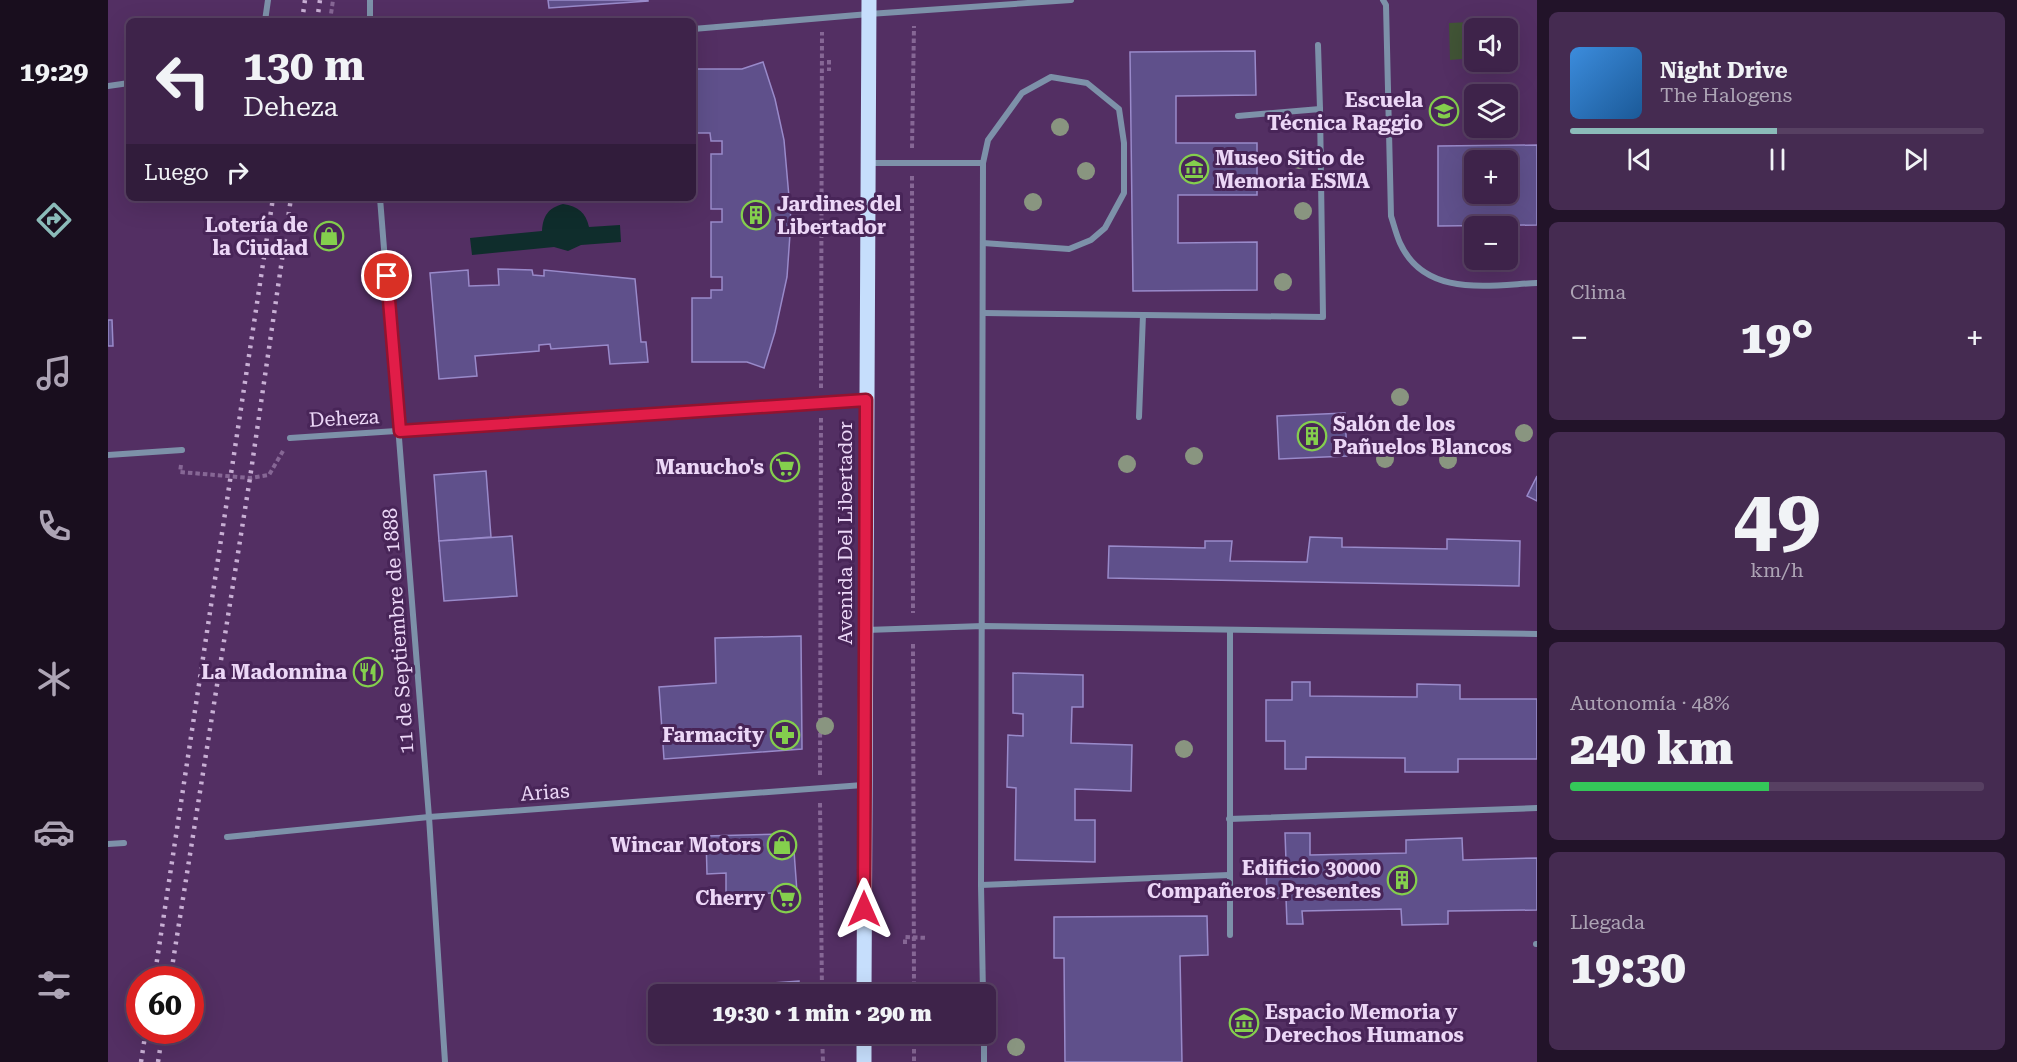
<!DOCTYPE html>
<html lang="es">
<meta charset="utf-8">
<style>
:root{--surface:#3e234a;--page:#452b51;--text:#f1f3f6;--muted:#ada4b5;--line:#574062;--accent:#8bbbb9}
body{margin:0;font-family:"Roboto Serif",serif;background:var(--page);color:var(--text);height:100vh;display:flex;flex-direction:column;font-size:22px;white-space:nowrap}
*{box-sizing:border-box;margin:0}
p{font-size:20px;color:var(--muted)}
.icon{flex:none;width:33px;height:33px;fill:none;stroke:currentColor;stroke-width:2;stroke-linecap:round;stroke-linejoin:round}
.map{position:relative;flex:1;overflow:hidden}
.details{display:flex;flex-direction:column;gap:12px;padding:12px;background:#221329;width:480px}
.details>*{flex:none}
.hud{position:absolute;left:18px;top:18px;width:570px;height:183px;border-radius:9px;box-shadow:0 6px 24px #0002,0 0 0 2px var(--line);background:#3e234a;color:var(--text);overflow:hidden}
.fabs{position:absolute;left:1356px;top:18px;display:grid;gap:12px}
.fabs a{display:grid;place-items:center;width:54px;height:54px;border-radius:9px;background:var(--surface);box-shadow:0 6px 24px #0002,0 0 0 2px var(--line);font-size:30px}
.speed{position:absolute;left:18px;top:966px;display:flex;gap:12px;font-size:30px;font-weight:700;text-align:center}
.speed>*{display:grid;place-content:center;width:78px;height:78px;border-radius:50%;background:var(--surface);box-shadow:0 6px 24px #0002,0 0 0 2px var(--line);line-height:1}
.speed .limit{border:9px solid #d22;background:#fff;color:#111}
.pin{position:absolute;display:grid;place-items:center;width:51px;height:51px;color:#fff;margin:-26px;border:3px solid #fff;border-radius:50%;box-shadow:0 2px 6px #0007}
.me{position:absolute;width:66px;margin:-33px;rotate:0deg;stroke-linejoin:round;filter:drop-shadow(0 0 4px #0008)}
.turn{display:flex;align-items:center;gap:21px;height:126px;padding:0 18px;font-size:27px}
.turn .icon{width:78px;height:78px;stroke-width:2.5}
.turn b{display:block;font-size:42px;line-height:51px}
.then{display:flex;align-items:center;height:57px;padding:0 18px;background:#0003;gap:12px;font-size:22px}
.big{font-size:45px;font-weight:800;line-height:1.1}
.details .card{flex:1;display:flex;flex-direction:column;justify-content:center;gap:9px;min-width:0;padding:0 21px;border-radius:9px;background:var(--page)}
.details .dial{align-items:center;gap:0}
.dial b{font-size:78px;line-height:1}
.song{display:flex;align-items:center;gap:18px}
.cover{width:72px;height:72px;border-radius:9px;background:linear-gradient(135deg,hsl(210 70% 55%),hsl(210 70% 35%))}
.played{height:6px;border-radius:3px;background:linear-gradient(90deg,var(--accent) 50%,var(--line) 50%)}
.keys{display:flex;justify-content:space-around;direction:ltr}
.heat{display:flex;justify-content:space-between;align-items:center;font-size:33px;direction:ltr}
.charge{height:9px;border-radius:4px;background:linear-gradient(90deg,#34c759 48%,var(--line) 0)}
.trip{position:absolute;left:540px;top:984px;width:348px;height:60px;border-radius:9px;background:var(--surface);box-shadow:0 6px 24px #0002,0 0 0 2px var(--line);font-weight:800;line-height:60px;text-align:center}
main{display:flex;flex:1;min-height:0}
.tabs{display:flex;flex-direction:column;width:108px;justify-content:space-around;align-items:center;background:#190e1e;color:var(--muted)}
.tabs .icon{width:42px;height:42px}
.tabs .selected{color:var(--accent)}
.tabs b{font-size:27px;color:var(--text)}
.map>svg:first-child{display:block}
.green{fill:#415436}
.water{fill:#0f2d2c}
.building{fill:#5f508b;stroke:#998aca;stroke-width:1.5;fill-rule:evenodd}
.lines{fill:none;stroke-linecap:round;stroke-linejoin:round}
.path{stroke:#866795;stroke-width:4;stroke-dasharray:4.5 3;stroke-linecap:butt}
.street{stroke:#7d91a9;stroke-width:6}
.primary{stroke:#c6defc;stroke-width:15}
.rail{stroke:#c8afd4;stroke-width:4.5;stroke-dasharray:3 6;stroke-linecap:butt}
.tree{fill:#899580}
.route-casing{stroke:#92132f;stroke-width:15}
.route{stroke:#e11d48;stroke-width:10}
.labels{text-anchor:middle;stroke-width:6;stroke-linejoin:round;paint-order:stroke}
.poi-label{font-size:20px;font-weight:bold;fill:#ecd7f7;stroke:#482558;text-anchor:end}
.street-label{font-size:20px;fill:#ecd7f7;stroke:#482558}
</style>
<main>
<nav class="tabs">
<b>19:29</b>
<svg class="icon selected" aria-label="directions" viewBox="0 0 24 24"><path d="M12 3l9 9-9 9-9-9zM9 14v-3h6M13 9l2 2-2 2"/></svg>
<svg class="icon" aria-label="music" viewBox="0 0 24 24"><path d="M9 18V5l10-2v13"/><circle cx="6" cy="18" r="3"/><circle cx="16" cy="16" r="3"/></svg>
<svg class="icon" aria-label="phone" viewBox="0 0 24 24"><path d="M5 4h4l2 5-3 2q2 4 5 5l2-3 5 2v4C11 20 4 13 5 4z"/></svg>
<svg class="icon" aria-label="climate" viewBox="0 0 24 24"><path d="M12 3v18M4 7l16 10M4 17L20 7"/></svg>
<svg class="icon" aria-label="car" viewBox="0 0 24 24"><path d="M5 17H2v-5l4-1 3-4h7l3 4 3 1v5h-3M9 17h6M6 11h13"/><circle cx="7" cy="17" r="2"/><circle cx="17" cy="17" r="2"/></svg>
<svg class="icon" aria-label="filters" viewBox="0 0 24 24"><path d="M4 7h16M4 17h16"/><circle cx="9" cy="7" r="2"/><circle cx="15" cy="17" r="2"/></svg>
</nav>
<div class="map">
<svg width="1429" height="1062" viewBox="0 0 1429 1062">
<rect width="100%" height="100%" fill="#532f63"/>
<!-- green -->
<polygon class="green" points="1406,20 1407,56 1400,56 1400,28 1366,28 1366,58 1342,60 1341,23"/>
<!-- water -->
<path class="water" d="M455 204C470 206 478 213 481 227L512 225 513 242 473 245 460 251 446 247 364 255 362 238 434 231C435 216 440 208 455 204Z"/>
<!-- building -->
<g class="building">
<polygon points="440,0 540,0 540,1 441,8"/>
<polygon points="1147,51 1148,95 1068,96 1068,143 1149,143 1149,195 1070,195 1070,243 1149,242 1149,290 1025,291 1022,52"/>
<polygon points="655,62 667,99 676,140 683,220 679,277 667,332 656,368 639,362 584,362 584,298 603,298 603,290 614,290 614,277 603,277 603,222 614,222 614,209 603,209 603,154 614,154 614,141 603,141 602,133 585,133 585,69 634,69"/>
<path d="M1429 145V225L1330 226V146ZM1366 160H1400V194H1366Z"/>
<polygon points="390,269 424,270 425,275 436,276 436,270 527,279 533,342 538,342 540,362 502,364 500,345 443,349 442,344 431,345 431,351 367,356 369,376 331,379 322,273 360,270 361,286 391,285"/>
<polygon points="0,320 4,320 5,346 0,346"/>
<polygon points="1237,413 1239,456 1171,459 1169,416"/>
<polygon points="378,471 383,537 331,541 326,475"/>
<polygon points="1429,476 1429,501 1419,496"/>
<polygon points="404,536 409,596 336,601 331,541"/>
<polygon points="1202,537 1234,538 1234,547 1339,549 1339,539 1412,541 1411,586 1000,578 1001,546 1097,548 1097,541 1124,541 1122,561 1199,562"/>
<polygon points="693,636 694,749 556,759 551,687 608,683 607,638"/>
<polygon points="905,673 975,675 975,707 964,707 963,743 1024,745 1023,791 967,789 967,820 987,820 987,862 907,860 908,788 899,787 900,735 915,736 915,714 905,713"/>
<polygon points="1184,682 1202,682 1202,696 1309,697 1309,684 1352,685 1352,699 1429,699 1429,759 1350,759 1350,772 1297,772 1297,758 1198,757 1198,769 1177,769 1177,741 1158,741 1158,700 1184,700"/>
<polygon points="1177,833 1202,833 1202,855 1298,853 1298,840 1354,838 1355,860 1429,858 1429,910 1340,911 1340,924 1294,925 1293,909 1194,911 1195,924 1179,924 1178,898 1159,898 1158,862 1178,861"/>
<polygon points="678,834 678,850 686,851 689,892 618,895 618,873 599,874 598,836"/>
<polygon points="1099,916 1100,955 1072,956 1074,1062 957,1062 956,958 946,958 946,917"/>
<polygon points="691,981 691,994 623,994 622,986"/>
</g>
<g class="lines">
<!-- path -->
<g class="path">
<polyline points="222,21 225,0"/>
<polyline points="721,60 721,71"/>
<polyline points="804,148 806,26"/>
<polyline points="804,176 805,613"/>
<polyline points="713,388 714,32"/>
<polyline points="73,465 72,472 142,478 161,475 175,451"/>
<polyline points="805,644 806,994"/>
<polyline points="712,775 713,416"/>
<polyline points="712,803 714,994"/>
<polyline points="797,944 797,937 820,938"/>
<polyline points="714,1034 715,1062"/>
<polyline points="806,1034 806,1062"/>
</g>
<!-- street -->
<g class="street">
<path d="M1275 0 1278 5 1283 216C1286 225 1288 234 1292 243 1317 298 1381 285 1429 283"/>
<polyline points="157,21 160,0"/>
<polyline points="262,21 262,0"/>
<polyline points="585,29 761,14 963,0"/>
<polyline points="1210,45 1212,109"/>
<polyline points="0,86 21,83"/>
<polyline points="760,163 875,163 873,885 875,994"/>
<polyline points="875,163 880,140 914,93 943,77 979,83 1011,109 1016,143 1016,193 997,228 983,240 961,249 875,243"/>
<polyline points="272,198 321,817 337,1062"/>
<polyline points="876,313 1215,317 1212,109 1130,116"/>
<polyline points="1031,417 1035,315"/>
<polyline points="182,438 757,400"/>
<polyline points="0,455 74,450"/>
<polyline points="758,630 875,626 1429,634"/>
<polyline points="1121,819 1429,808"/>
<polyline points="119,837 321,817 755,785"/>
<polyline points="0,844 16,843"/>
<polyline points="873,885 1121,875"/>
<polyline points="1122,935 1122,630"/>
<polyline points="1428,944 1429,944"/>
<polyline points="876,1034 876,1062"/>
</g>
<!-- primary -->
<g class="primary">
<polyline points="756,994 761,0"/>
<polyline points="756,1062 756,1034"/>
</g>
<!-- rail -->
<g class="rail">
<polyline points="194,21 197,0"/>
<polyline points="209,21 212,0"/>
<polyline points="46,980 165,198"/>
<polyline points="62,980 142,478 183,198"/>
<polyline points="33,1062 38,1030"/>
<polyline points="50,1062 55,1030"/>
</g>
</g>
<!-- trees -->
<g class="tree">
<circle cx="952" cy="127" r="9"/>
<circle cx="1191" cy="160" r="9"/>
<circle cx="978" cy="171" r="9"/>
<circle cx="925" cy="202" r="9"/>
<circle cx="1195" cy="211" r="9"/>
<circle cx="1175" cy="282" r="9"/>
<circle cx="1292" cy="397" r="9"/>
<circle cx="1416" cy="433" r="9"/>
<circle cx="1086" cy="456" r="9"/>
<circle cx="1277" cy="459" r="9"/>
<circle cx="1340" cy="460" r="9"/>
<circle cx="1019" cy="464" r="9"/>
<circle cx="717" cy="726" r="9"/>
<circle cx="1076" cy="749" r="9"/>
<circle cx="908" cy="1047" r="9"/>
</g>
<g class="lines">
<!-- route casing -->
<g class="route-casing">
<polyline id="route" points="279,276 292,431 758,400 756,909"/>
</g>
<!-- route -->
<use href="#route" class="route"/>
</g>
<!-- icons -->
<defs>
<g id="university-ring" transform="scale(1.5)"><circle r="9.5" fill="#482558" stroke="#84cf4d" stroke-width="1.5"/><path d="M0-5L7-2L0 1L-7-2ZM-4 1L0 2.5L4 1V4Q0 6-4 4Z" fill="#84cf4d"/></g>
<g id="museum-ring" transform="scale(1.5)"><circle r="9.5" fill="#482558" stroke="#84cf4d" stroke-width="1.5"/><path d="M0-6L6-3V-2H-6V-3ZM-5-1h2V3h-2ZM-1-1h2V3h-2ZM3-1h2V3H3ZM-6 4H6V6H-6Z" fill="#84cf4d"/></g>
<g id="building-ring" transform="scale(1.5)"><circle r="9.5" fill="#482558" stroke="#84cf4d" stroke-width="1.5"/><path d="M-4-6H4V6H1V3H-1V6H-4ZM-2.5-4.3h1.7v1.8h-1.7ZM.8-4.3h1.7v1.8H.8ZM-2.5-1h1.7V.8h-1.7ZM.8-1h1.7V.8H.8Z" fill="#84cf4d"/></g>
<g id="shop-ring" transform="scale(1.5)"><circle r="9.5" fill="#482558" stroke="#84cf4d" stroke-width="1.5"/><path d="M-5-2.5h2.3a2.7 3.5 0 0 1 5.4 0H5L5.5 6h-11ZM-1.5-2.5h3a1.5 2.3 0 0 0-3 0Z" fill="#84cf4d"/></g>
<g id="supermarket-ring" transform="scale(1.5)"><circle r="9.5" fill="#482558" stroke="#84cf4d" stroke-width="1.5"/><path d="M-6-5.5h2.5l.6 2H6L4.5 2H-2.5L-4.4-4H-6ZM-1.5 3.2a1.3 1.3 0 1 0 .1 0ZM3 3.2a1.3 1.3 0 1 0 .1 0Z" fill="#84cf4d"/></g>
<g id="restaurant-ring" transform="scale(1.5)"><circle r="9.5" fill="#482558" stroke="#84cf4d" stroke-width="1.5"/><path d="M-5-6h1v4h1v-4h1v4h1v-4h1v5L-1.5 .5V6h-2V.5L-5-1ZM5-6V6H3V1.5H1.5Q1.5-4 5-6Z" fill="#84cf4d"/></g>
<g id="pharmacy-ring" transform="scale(1.5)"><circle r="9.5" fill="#482558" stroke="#84cf4d" stroke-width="1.5"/><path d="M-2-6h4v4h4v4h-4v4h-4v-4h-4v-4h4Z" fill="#84cf4d"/></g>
</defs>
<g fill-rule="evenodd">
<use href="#university-ring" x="1336" y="111"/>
<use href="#museum-ring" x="1086" y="169"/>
<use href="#building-ring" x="648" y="215"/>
<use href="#shop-ring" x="221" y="236"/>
<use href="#building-ring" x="1204" y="436"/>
<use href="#supermarket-ring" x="677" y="467"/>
<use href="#restaurant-ring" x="260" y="672"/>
<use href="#pharmacy-ring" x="677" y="735"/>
<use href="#shop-ring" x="674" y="845"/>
<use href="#building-ring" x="1294" y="880"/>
<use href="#supermarket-ring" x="678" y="898"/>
<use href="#museum-ring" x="1136" y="1023"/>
</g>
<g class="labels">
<!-- poi labels -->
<g class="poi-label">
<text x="1315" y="107">Escuela<tspan x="1315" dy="23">Técnica Raggio</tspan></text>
<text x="1107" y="165" text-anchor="start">Museo Sitio de<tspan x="1107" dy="23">Memoria ESMA</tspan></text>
<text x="669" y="211" text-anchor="start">Jardines del<tspan x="669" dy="23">Libertador</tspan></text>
<text x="200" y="232">Lotería de<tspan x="200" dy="23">la Ciudad</tspan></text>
<text x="1225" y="431" text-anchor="start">Salón de los<tspan x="1225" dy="23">Pañuelos Blancos</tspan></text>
<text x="656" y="474">Manucho's</text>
<text x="239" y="679">La Madonnina</text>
<text x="656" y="742">Farmacity</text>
<text x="653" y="852">Wincar Motors</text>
<text x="1273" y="875">Edificio 30000<tspan x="1273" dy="23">Compañeros Presentes</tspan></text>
<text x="657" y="905">Cherry</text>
<text x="1157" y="1019" text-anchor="start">Espacio Memoria y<tspan x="1157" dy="23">Derechos Humanos</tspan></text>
</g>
<!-- street labels -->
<g class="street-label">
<text transform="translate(236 418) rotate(-3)" y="7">Deheza</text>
<text transform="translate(737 533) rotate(-90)" y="7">Avenida Del Libertador</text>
<text transform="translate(290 631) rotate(-94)" y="7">11 de Septiembre de 1888</text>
<text transform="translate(437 792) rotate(-4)" y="7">Arias</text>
</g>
</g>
</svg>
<div class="fabs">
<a><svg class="icon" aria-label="sound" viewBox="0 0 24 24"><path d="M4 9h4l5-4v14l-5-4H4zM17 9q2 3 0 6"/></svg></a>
<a><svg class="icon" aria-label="layers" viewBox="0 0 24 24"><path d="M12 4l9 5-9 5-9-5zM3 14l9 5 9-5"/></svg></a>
<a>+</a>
<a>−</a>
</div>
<div class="speed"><div class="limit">60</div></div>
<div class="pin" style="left:279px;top:276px;background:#d93025"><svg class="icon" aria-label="arrive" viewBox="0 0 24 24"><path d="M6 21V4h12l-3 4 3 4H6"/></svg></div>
<svg class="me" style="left:756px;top:909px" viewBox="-20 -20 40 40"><path d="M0-17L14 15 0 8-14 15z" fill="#e11d48" stroke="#fff" stroke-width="4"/></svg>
<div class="trip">19:30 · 1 min · 290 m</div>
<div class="hud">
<div class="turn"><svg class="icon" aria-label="left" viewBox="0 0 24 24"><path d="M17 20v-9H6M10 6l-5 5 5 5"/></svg><div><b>130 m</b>Deheza</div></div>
<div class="then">Luego<svg class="icon" aria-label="right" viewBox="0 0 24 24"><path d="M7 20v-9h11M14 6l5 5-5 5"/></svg></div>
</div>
</div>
<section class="details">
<div class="card">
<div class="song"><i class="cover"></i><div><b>Night Drive</b><p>The Halogens</p></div></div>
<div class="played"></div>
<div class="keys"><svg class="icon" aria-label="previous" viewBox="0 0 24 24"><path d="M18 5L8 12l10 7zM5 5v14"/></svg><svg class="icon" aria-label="pause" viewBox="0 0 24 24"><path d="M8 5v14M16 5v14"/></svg><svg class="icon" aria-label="next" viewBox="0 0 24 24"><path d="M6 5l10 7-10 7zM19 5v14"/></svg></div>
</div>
<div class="card"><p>Clima</p>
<div class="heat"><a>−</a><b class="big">19°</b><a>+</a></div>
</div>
<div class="card dial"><b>49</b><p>km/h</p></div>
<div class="card"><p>Autonomía · 48%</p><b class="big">240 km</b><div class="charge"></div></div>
<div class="card"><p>Llegada</p><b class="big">19:30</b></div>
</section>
</main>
